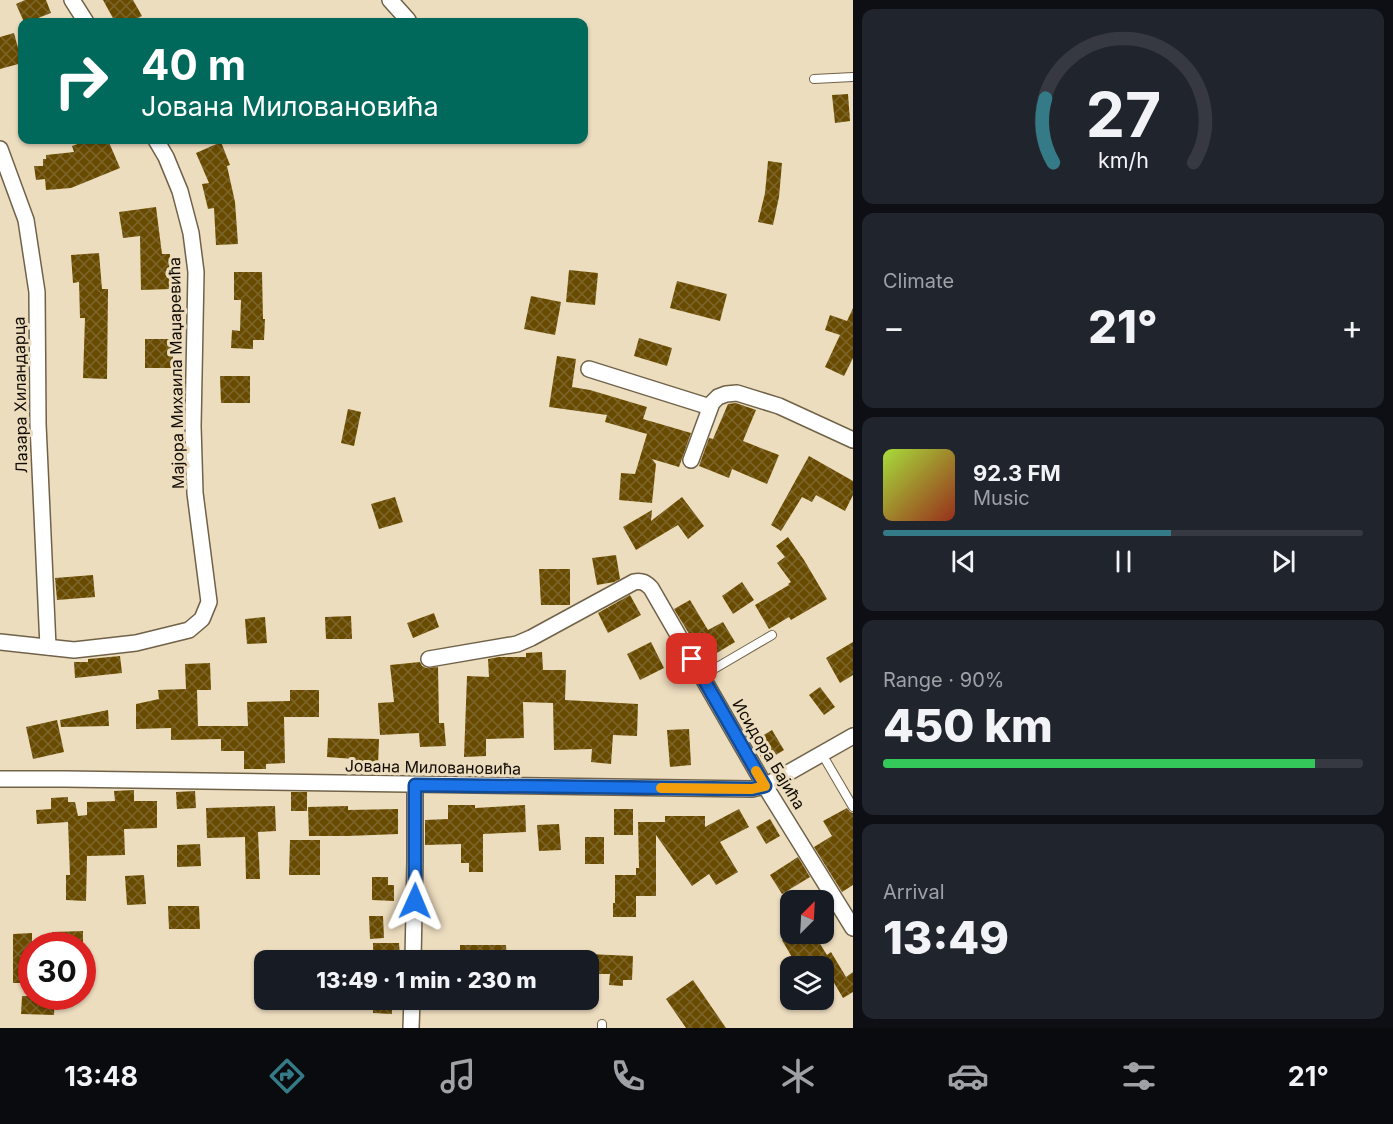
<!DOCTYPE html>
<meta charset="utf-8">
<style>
:root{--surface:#171b24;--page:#20242c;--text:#f1f3f6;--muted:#9ea1a6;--line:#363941;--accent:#357b87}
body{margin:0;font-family:Inter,sans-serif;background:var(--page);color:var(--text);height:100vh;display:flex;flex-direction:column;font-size:22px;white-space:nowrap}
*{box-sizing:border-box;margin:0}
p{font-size:20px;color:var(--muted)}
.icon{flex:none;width:33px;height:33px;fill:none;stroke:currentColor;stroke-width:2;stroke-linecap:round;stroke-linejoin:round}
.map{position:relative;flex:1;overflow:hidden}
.sheet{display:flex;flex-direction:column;gap:9px;padding:9px;background:#0d0f14;width:540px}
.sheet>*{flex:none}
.banner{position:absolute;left:18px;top:18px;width:570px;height:126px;border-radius:12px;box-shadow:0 2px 4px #0004;background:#00695c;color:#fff;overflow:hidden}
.needle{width:39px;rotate:24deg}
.controls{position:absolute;left:780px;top:890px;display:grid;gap:12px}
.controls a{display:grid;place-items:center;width:54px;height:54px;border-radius:12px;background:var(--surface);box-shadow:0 2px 4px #0004;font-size:30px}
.speed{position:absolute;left:18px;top:932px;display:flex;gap:12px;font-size:30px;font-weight:700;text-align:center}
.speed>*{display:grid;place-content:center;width:78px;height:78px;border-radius:50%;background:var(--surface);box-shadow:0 2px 4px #0004;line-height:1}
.speed .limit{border:9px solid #d22;background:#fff;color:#111}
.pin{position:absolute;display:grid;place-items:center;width:51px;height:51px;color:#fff;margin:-26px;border-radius:12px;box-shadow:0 3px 9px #0006}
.me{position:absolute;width:66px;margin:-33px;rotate:1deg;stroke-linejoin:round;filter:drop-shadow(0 0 4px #0008)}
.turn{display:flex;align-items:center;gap:21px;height:126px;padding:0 24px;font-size:27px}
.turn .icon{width:78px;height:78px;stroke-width:2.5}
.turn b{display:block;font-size:42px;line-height:51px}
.big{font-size:45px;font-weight:800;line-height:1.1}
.sheet .tile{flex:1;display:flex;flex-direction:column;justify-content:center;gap:9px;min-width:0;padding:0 21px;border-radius:12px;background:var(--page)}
.sheet .dial{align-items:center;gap:0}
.dial svg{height:156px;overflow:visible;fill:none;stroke:var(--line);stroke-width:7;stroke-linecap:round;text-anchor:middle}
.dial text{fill:var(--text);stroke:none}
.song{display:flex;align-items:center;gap:18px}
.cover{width:72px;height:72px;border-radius:9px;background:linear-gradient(135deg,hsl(80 70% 55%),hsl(10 70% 35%))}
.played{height:6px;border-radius:3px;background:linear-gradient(90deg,var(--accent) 60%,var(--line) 60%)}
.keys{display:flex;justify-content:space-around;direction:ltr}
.heat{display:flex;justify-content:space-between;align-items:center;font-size:33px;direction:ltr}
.charge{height:9px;border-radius:4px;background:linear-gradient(90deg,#34c759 90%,var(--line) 0)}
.trip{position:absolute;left:254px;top:950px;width:345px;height:60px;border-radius:12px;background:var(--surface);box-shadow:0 2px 4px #0004;font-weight:800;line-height:60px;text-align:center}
.menu{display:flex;height:96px;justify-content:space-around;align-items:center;background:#090b0e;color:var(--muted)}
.menu .icon{width:42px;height:42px}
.menu .selected{color:var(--accent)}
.menu b{font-size:27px;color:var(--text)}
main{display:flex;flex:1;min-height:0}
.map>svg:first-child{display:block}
.building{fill:url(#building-cross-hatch)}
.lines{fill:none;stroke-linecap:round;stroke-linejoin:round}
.service-casing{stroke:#706248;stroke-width:10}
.minor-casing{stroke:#706248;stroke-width:18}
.service{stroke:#fff;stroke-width:8}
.minor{stroke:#fff;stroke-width:15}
.route-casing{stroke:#114b97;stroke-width:15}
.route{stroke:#1a73e8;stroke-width:10}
.slow{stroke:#f59e0b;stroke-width:10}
.labels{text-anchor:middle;stroke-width:6;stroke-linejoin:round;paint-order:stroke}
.street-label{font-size:16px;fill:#120c04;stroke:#edddbf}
</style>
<main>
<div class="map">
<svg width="853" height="1028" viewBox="0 0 853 1028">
<defs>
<pattern id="building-cross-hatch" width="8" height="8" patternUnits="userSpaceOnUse" patternTransform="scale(1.5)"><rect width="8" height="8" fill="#694b00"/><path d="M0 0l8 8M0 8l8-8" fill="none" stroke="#7d662d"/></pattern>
</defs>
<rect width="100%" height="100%" fill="#edddbf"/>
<!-- building -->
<g class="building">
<polygon points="25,0 46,0 51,13 28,22 24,22 16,4"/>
<polygon points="103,0 133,0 142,16 130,22 115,22"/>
<polygon points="14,33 22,63 0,69 0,37"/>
<polygon points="848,94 850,121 835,123 832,95"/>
<polygon points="89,140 108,140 120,168 71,188 46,190 45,179 36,180 34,166 43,166 43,159 46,159 46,155 74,152 72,146"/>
<polygon points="221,142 230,165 227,166 235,202 238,244 216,245 214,208 208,209 202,184 209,183 196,153"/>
<polygon points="768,161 782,163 779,197 773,225 758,222 765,193"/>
<polygon points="156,207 162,254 170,254 171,289 141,290 140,236 123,238 119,212"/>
<polygon points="99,253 102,289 108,289 107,379 83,378 85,318 80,318 79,282 73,283 71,255"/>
<polygon points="569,270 598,273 595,305 566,302"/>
<polygon points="234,272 262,272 263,319 265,319 264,340 253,340 253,349 231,348 232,330 240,331 241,300 234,300"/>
<polygon points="677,281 727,294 720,321 670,308"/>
<polygon points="531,296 561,302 555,335 524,329"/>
<polygon points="853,308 853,358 844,376 825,367 840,335 825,330 830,315 847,321"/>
<polygon points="639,338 672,348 667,366 634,356"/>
<rect x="145" y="339" width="28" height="29"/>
<polygon points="557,356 576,359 572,387 590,390 647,407 643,419 691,433 679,467 652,459 656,464 652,503 619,500 621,473 635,474 647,434 605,422 607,415 549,407"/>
<polygon points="220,376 250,376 250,403 221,403"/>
<polygon points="736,403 756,410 743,441 779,455 767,484 732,469 729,478 699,466 709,438 713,439 728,404"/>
<polygon points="348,409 361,412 354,446 341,443"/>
<polygon points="809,456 853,481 853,495 845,511 816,495 812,502 802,497 781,531 771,525"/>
<polygon points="395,497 403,522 379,529 371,504"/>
<polygon points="682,497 704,526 688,539 678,525 636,550 623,527 652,510 651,521"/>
<polygon points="788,537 804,560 827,599 791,620 789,617 769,629 755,605 789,585 788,584 791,582 777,563 785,557 776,546"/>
<polygon points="616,555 620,579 614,582 597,585 592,558"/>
<polygon points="539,569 570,569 570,605 541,605"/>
<polygon points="93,575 95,597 57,600 55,578"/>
<polygon points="742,582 754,600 733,614 722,596"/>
<polygon points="630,595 641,615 608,633 598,613"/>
<polygon points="690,600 708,630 723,622 735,642 705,660 674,609"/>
<polygon points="434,613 439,627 413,638 407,623"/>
<polygon points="351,616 352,639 326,639 325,617"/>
<polygon points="265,617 267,643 247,644 245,619"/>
<polygon points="651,642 664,668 640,680 627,654"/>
<polygon points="853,642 853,675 840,683 826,658"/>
<polygon points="542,652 543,670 566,670 565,700 638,704 637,736 613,735 611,764 591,762 592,749 554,750 553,703 523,702 524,738 486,739 486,756 464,757 467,676 489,677 488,659 499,657 526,657 526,653"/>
<polygon points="120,656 122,673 75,678 74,662 88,662 88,659"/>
<polygon points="420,662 422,666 426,668 438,667 439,723 444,723 446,746 420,747 419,733 380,735 378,703 394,702 390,665"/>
<polygon points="210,663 211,690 197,690 198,726 248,726 247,702 290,701 290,690 319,690 319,717 284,717 285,763 266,764 266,769 244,769 244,751 221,751 221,739 171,740 171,728 136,729 136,704 159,699 158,690 186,689 185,664"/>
<polygon points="820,687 835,707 824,715 809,695"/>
<polygon points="108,710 109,726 61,727 60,720"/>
<polygon points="57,720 64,752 33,759 26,727"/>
<polygon points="689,729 691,765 670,767 667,730"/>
<polygon points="772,730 784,750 764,762 752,742"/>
<polygon points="328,738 379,739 378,766 354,766 354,759 327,757"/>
<polygon points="134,790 134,801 157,801 157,828 124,829 125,855 87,856 86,901 66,900 66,875 70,875 68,822 37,824 36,810 51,809 51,798 68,797 68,802 75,802 78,816 87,815 87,802 115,801 114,791"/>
<polygon points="195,791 196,808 177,809 176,792"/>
<rect x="291" y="792" width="16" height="19"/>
<polygon points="448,805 475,805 475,808 525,805 526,832 483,834 483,872 469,872 469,863 461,863 461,844 425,845 425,820 448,819"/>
<polygon points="275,806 276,831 258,832 260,879 246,879 245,837 207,838 206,808"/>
<polygon points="348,806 348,810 398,809 398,834 348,836 309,836 308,807"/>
<polygon points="847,808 850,812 853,813 853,885 842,892 814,847 832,836 823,821"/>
<rect x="614" y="809" width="19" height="26"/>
<polygon points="739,809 749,827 720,842 738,872 716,885 709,874 692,886 656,835 656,896 636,896 636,917 613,917 613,903 615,903 615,875 636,875 636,868 639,868 638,822 665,822 665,816 705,816 705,827"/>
<polygon points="770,819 780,836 766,844 756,827"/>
<polygon points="559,824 561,850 539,851 537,825"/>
<rect x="585" y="837" width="19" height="27"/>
<polygon points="290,840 320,840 320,875 289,875"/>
<polygon points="200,844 201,866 177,867 177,845"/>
<polygon points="798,857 810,877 782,894 770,875"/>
<polygon points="144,875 146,904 127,905 125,876"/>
<polygon points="372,877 388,877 388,885 394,885 394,901 372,900"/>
<polygon points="168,906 199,906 200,929 169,929"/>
<polygon points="369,916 383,916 384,938 370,939"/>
<polygon points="83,931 83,945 53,945 52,932"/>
<polygon points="32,933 32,983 13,983 13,934"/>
<polygon points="794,933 803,933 809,944 817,939 827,955 831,952 846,977 853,972 853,992 843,998 833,981 824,988 824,966 797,966 782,940"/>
<polygon points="373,943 399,943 400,960 373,960"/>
<polygon points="460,945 506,945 507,960 460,960"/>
<polygon points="588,954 633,956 632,980 623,980 623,986 609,985 610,974 588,974"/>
<polygon points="693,980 726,1028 686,1028 666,999"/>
<polygon points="22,996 55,996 54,1015 21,1014"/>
<polygon points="373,999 392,999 392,1014 373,1013"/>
</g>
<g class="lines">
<!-- service casing -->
<g class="service-casing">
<g id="service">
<polyline points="814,79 853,77"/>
<polyline points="702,676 772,635"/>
<polyline points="822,754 853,807"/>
<polyline points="602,1028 602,1024"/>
</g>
</g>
<!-- minor casing -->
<g class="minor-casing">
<g id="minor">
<polyline points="72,0 86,22"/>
<polyline points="390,0 408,20"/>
<polyline points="0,149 26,220 37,292 38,424 48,647"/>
<polyline points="589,369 710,407"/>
<polyline points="691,460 712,403 718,397 726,394 737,393 779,406 853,440"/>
<polyline points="0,642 74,650 136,643 189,630 202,619 209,602 195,493 193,426 196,272 191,233 180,191 166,157 156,140"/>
<path d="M429 659 517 644 531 638 634 582C642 580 646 583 651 588L765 786 853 928"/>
<polyline points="0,779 65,779 752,789 765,786 853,736"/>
<polyline points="413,960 415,861 415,785"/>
<polyline points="411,1028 412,999"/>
</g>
</g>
<!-- service -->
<use href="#service" class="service"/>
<!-- minor -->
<use href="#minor" class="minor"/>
</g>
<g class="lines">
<!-- route casing -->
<g class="route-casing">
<polyline id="route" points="415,901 415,785 752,789 765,786 692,659"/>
</g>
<!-- route -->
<use href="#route" class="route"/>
<!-- slow -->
<polyline class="slow" points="661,788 752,789 765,786 756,771"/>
</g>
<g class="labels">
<!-- street labels -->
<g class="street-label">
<text transform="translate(176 373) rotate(-91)" y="6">Мајора Михаила Маџаревића</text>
<text transform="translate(20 395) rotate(-91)" y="6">Лазара Хиландарца</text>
<text transform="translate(769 754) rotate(59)" y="6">Исидора Бајића</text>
<text transform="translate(433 767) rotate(1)" y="6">Јована Миловановића</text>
</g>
</g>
</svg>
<div class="controls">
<a><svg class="needle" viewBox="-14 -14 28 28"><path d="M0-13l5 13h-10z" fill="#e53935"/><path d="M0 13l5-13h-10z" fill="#9ea1a6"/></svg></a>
<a><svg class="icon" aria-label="layers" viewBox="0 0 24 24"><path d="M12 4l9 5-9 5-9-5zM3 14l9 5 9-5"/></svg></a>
</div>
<div class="speed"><div class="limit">30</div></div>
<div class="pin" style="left:692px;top:659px;background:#d93025"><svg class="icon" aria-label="arrive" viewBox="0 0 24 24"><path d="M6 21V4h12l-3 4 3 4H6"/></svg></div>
<svg class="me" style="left:415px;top:901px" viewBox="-20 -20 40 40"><path d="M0-17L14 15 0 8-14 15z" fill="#1a73e8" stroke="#fff" stroke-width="4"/></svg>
<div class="trip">13:49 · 1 min · 230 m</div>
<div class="banner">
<div class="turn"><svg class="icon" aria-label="right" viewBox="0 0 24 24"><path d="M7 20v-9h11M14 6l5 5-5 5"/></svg><div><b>40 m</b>Јована Миловановића</div></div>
</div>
</div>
<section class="sheet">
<div class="tile dial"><svg viewBox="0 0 100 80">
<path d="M14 69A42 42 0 1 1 86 69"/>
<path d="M14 69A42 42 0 0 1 10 36" stroke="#357b87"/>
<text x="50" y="56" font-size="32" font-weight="700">27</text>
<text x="50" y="72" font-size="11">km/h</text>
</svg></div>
<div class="tile"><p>Climate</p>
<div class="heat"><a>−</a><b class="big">21°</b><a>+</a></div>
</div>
<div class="tile">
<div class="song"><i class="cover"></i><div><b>92.3 FM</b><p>Music</p></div></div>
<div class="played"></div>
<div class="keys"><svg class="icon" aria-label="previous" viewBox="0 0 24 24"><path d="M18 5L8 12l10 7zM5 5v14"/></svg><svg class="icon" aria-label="pause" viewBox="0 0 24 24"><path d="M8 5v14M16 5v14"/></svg><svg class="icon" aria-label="next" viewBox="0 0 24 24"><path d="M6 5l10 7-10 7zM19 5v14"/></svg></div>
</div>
<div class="tile"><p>Range · 90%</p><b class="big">450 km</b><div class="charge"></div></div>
<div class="tile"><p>Arrival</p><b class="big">13:49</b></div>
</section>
</main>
<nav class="menu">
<b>13:48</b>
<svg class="icon selected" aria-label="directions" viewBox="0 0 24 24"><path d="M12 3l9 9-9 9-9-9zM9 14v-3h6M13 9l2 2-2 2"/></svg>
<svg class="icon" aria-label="music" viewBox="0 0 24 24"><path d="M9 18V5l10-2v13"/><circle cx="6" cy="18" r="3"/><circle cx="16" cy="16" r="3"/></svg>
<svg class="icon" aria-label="phone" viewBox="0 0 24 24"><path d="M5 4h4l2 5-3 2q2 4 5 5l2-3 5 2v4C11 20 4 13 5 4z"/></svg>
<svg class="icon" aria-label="climate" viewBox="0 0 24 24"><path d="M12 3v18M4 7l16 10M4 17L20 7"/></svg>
<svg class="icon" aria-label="car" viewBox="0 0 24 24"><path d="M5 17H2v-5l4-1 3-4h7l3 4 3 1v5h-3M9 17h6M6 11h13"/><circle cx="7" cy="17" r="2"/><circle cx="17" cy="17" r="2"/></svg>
<svg class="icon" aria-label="filters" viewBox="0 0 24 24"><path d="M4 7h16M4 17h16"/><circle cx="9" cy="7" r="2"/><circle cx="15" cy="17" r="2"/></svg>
<b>21°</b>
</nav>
